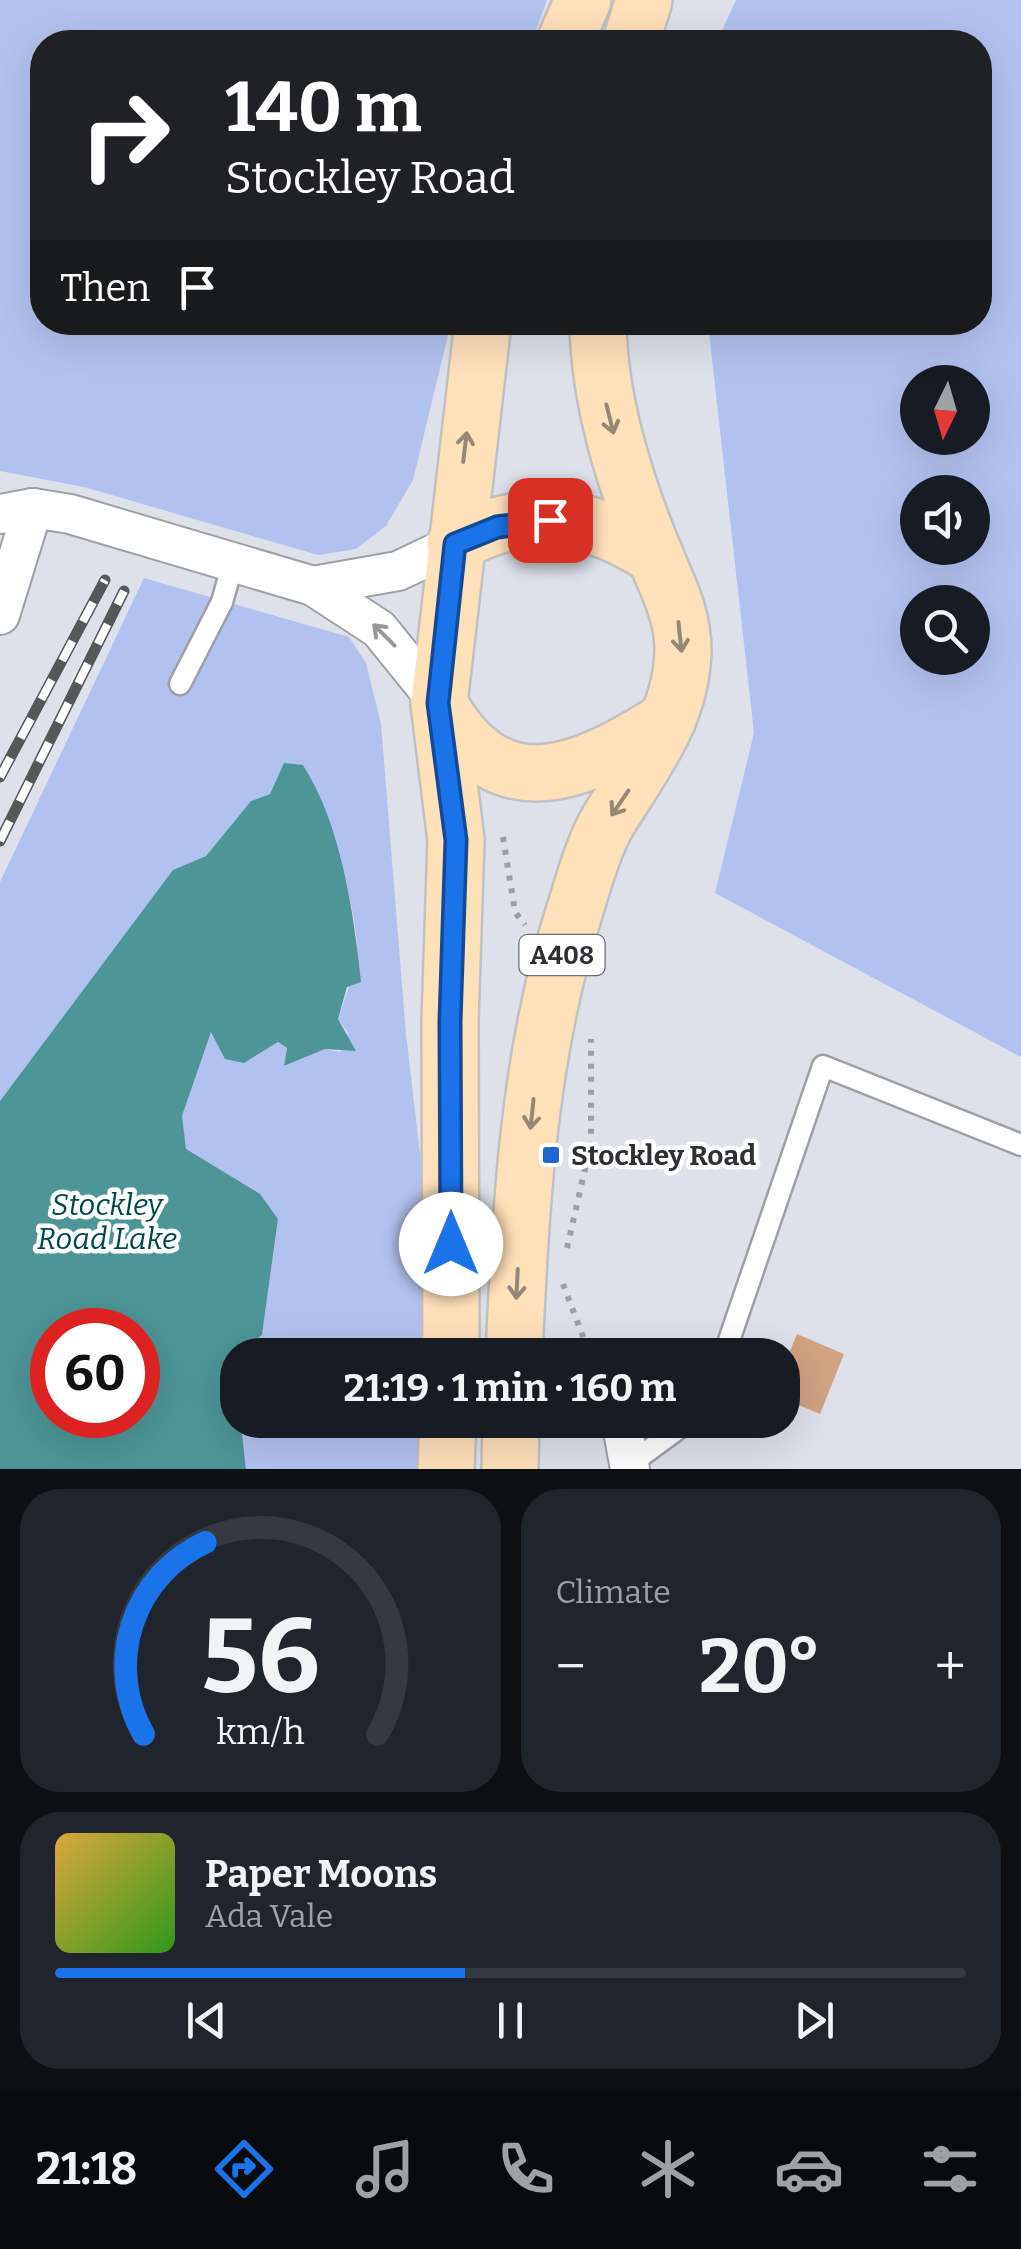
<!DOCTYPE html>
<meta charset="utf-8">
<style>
:root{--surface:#171b24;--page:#20242c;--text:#f1f3f6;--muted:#9ea1a6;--line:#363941;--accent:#1a73e8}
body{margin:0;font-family:Bitter,serif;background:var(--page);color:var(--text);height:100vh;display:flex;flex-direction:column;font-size:38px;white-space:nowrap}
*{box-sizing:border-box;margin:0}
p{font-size:32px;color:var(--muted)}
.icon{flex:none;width:55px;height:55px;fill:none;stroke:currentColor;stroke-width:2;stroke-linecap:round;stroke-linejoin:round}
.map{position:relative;height:1469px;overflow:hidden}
.details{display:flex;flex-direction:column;gap:20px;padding:20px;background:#0d0f14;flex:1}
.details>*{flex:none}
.guide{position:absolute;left:30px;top:30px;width:962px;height:305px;border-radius:40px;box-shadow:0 10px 40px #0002;background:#202124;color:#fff;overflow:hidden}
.needle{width:65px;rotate:185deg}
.buttons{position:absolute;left:900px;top:365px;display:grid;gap:20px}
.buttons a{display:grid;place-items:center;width:90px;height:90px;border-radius:50%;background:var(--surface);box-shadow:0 10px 40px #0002;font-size:50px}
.speed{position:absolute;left:30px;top:1308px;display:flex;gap:20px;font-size:50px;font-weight:700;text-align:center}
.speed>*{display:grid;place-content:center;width:130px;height:130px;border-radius:50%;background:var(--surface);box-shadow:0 10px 40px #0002;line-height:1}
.speed .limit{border:15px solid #d22;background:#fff;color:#111}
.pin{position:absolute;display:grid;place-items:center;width:85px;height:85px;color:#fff;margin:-42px;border-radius:20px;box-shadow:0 5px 15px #0006}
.me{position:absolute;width:110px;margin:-55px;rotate:0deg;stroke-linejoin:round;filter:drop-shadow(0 0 8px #0008)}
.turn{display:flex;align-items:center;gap:35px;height:210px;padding:0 30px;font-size:45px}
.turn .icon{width:130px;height:130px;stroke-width:2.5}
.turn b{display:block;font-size:70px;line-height:85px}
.then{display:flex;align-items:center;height:95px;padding:0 30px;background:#0003;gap:20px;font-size:38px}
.big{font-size:75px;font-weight:700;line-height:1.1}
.details .widget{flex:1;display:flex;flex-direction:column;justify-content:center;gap:15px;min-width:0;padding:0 35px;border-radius:40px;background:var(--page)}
.details .dial{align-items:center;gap:0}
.dial svg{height:260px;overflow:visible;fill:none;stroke:var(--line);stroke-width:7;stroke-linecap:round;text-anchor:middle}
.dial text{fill:var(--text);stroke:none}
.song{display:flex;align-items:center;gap:30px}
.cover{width:120px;height:120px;border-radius:15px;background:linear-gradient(135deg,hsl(40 70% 55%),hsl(110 70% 35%))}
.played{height:10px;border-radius:5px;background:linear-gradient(90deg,var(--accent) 45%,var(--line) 45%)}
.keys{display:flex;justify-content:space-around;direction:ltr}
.heat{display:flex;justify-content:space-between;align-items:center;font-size:55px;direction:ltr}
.details .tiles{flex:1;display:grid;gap:20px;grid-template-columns:1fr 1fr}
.widget:last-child{grid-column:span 2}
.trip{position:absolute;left:220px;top:1338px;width:580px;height:100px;border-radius:40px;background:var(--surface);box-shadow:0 10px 40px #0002;font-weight:700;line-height:100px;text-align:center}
.menu{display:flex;height:160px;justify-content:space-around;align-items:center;background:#090b0e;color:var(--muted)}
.menu .icon{width:70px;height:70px}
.menu .selected{color:var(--accent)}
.menu b{font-size:45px;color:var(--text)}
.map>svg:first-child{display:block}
.green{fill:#b2c2f0;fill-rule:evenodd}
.water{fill:#4d9597;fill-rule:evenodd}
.building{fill:#d2a282}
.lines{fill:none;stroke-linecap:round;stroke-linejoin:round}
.lane-casing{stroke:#9ea0a8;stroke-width:25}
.street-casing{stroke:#9ea0a8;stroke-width:42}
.primary-casing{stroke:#c1c1c2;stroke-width:60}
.path{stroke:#9d9fa6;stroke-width:6;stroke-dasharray:5 8;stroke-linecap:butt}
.lane{stroke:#fff;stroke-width:20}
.street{stroke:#fff;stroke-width:38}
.primary{stroke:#fee0b9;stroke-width:55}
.rail-casing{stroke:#55575b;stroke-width:11}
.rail{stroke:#fff;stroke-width:8;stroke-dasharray:22;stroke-linecap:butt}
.oneway{stroke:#968876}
.oneway2{stroke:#979899}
.route-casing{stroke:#114b97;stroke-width:25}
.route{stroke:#1a73e8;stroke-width:18}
.poi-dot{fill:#2066d1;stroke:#fff;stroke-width:4}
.labels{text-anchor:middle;stroke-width:9;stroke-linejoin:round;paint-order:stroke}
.shield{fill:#fff;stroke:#6d6e70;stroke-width:2.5}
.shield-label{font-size:25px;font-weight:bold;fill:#2f3033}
.poi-label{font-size:28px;font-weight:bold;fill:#2f3033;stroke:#fff;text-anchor:start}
.water-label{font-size:30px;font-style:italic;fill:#02484a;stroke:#fff}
</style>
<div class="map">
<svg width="1021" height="1469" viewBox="0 0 1021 1469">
<rect width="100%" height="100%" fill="#dee1ea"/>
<!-- green -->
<g class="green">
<polygon points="0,0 547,0 532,42 42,42 42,322 451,323 413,480 386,526 356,549 318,555 84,487 0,471"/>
<path d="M736 0H1021V1057L715 893 754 733 708 323 980 322V42H717ZM972 382V438H918V382ZM972 492V548H918V492ZM972 602V658H918V602Z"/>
<path d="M144 578 349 637 366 663 381 724 406 1034 423 1180 424 1355H238L237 1404 232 1356 262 1335 278 1219 185 1149 182 1116 211 1031 244 1063 278 1042 287 1048 285 1066 325 1049 340 1052 348 1033 338 1019C345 997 358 967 357 943 355 903 325 798 303 765L270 794 251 801 206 856 173 871 0 1101V882Z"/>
<polygon points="239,1420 422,1420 421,1469 246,1469"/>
</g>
<!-- water -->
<path class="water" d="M284 763 303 765C341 824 354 913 361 982L347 987 338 1019 356 1051 325 1049 284 1066 287 1048 278 1042 244 1063 225 1059 211 1032 182 1116 186 1149 260 1194 278 1219 262 1335 233 1356 246 1469H0V1101L173 870 206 856 251 801 270 794ZM52 1330H138V1415H52Z"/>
<!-- building -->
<polygon class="building" points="797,1334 844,1354 820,1414 782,1398 782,1370"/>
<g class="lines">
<!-- lane casing -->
<g class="lane-casing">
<g id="lane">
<polyline points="180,684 222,602 233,563"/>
<polyline points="724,1355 823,1066 1021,1145"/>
<polyline points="630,1464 690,1420"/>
</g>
</g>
<!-- street casing -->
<g class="street-casing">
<g id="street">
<polyline points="0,514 33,508 70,514 313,586 379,629 439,703"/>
<polyline points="313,586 398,571 455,544"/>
<polyline points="0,615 33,508"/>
<polyline points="621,1420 630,1469"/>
</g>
</g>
<!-- primary casing -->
<g class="primary-casing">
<g id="primary">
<polyline points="565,42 583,0"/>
<polyline points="631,42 644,0"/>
<path d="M455 544C527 504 590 513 656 557"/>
<path d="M439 703C500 814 584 772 668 719"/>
<polyline points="451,1355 450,1021 456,840 439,703 483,322"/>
<path d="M514 1355C521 1206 528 1056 574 913 583 884 593 847 608 821 641 767 682 717 683 650 683 615 668 587 655 556 625 483 599 402 598 322"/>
<polyline points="446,1469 448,1420"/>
<polyline points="510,1469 511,1420"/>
</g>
</g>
<!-- path -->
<g class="path">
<polyline points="503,837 515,912 525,925"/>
<polyline points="567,1248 591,1143 591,1039"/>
<polyline points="563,1284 590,1355"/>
</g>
<!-- lane -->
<use href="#lane" class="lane"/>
<!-- street -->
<use href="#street" class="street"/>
<!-- primary -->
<use href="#primary" class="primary"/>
<!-- rail casing -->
<g class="rail-casing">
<g id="rail">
<polyline points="0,777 105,580"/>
<polyline points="0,841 124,591"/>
</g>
</g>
<!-- rail -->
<use href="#rail" class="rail"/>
</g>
<!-- one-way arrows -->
<defs><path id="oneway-shaft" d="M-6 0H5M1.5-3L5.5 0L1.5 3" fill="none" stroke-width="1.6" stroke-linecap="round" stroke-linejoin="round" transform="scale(2.5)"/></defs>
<g class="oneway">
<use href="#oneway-shaft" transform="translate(610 419) rotate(76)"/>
<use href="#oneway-shaft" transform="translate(465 447) rotate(-83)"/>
<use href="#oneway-shaft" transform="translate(680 637) rotate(84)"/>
<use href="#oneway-shaft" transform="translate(620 803) rotate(124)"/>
<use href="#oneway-shaft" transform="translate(532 1114) rotate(96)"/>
<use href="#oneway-shaft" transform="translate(517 1284) rotate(93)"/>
</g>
<use class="oneway2" href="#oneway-shaft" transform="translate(384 635) rotate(-135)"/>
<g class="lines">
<!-- route casing -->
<g class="route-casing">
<polyline id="route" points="451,1244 450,1021 456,840 438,703 455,544 497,527 550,520"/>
</g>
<!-- route -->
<use href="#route" class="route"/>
</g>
<!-- markers -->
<rect class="poi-dot" x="541" y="1145" width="20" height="20" rx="5"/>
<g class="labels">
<!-- shield labels -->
<rect class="shield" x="519.5" y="935" width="85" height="40" rx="8"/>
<g class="shield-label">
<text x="562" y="964">A408</text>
</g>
<!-- poi labels -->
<g class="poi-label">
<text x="571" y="1165">Stockley Road</text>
</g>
<!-- water labels -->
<g class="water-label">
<text x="107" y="1215">Stockley<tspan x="107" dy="34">Road Lake</tspan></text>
</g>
</g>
</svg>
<div class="buttons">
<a><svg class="needle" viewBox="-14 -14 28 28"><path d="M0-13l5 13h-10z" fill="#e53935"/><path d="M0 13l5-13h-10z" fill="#9ea1a6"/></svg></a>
<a><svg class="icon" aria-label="sound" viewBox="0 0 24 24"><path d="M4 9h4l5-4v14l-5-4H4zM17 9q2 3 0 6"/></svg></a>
<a><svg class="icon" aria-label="search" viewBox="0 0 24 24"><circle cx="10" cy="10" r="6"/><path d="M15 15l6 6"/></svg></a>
</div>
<div class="speed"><div class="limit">60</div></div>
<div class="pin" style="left:550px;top:520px;background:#d93025"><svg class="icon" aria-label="arrive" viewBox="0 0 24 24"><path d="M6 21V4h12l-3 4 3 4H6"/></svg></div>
<svg class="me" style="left:451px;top:1244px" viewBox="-20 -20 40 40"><circle r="19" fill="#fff"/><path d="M0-13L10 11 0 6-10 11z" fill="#1a73e8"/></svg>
<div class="trip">21:19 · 1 min · 160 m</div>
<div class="guide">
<div class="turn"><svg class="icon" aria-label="right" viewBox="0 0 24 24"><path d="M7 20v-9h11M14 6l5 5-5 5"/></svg><div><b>140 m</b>Stockley Road</div></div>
<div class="then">Then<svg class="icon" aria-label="arrive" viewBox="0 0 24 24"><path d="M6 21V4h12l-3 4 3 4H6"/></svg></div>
</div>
</div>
<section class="details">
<div class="tiles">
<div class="widget dial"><svg viewBox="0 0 100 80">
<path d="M14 69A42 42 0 1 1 86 69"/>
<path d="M14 69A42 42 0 0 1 33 10" stroke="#1a73e8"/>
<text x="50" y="56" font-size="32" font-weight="700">56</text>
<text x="50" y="72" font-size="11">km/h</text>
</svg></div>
<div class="widget"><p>Climate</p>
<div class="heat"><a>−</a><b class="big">20°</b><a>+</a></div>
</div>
<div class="widget">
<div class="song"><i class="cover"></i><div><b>Paper Moons</b><p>Ada Vale</p></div></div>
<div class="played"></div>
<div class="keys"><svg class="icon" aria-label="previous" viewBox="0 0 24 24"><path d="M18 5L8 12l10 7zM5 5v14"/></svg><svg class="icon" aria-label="pause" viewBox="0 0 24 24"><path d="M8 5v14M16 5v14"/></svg><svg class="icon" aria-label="next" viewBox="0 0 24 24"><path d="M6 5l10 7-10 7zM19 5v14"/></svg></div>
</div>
</div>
</section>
<nav class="menu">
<b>21:18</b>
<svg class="icon selected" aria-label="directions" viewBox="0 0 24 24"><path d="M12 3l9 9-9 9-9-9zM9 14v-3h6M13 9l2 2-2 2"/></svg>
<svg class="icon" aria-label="music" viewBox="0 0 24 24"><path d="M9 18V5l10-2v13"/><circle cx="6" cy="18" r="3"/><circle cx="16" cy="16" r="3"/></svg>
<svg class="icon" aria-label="phone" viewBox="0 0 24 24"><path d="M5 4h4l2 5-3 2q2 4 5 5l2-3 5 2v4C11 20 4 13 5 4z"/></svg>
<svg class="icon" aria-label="climate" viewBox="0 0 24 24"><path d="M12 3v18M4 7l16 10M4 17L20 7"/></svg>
<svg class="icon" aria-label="car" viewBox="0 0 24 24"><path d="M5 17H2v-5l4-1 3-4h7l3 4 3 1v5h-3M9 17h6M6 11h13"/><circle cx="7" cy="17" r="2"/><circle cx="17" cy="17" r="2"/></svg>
<svg class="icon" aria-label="filters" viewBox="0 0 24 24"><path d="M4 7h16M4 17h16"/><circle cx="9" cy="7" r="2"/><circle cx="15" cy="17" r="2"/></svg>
</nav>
